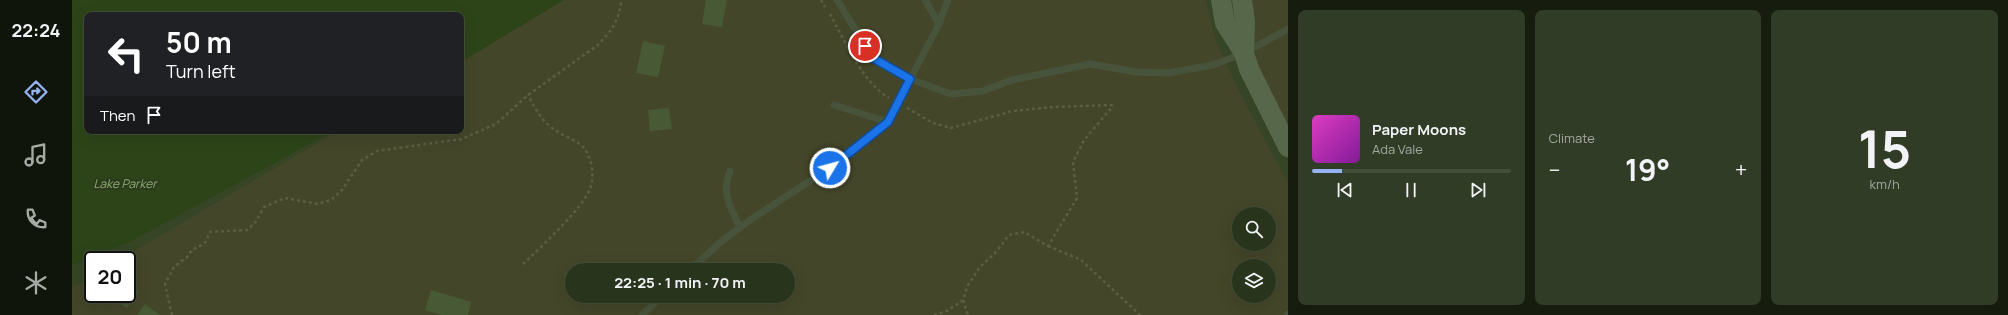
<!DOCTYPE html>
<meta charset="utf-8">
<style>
:root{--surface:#28341c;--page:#303c25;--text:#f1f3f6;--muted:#a5aaa3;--line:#444f3b;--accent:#95b2f1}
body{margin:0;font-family:Manrope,sans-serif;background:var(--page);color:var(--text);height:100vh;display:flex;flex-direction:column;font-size:15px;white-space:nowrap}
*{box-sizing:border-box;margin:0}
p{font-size:13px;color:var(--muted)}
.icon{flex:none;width:22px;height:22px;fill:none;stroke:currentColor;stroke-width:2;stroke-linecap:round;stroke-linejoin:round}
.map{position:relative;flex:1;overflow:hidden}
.sheet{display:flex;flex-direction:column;gap:10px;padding:10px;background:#161d0f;width:720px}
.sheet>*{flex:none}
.top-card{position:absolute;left:12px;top:12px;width:380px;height:122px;border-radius:8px;box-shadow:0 4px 16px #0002,0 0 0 1px var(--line);background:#202124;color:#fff;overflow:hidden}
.controls{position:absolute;left:1160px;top:207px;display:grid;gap:8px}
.controls a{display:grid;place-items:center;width:44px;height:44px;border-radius:50%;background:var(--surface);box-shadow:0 4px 16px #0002,0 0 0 1px var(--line);font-size:20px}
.speed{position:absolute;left:12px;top:251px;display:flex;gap:8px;font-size:20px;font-weight:700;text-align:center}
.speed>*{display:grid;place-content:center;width:52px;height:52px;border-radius:50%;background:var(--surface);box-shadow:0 4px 16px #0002,0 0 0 1px var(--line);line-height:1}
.speed .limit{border:2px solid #111;border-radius:6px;background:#fff;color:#111}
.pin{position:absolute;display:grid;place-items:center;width:34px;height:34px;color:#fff;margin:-17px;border:2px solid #fff;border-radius:50%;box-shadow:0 1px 4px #0007}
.me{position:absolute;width:44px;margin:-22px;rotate:53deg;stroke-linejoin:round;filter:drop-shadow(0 0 3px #0008)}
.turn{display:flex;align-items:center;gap:14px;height:84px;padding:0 16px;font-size:18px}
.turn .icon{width:52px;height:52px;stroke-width:2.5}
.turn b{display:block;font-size:28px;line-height:34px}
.then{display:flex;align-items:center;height:38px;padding:0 16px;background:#0003;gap:8px;font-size:15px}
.big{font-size:30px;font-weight:700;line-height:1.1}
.sheet .card{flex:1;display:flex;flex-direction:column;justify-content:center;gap:6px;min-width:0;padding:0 14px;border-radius:8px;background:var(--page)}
.sheet .dial{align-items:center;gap:0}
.dial b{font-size:52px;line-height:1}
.song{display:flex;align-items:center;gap:12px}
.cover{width:48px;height:48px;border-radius:6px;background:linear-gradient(135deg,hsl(310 70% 55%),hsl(290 70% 35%))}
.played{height:4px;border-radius:2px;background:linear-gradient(90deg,var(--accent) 15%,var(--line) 15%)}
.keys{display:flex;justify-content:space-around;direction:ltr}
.heat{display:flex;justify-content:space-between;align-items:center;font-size:22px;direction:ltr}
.sheet .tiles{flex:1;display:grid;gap:10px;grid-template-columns:repeat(3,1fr)}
.trip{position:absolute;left:493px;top:263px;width:230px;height:40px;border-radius:20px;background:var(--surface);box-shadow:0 4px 16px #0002,0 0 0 1px var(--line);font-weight:700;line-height:40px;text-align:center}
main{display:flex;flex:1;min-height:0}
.dock{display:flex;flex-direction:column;width:72px;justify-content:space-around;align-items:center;background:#10150b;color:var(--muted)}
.dock .icon{width:28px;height:28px}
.dock .active{color:var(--accent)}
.dock b{font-size:18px;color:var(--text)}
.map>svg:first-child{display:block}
.green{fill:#444629;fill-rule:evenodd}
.water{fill:#2d4418}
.building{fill:#475935}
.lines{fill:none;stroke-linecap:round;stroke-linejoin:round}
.path{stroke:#5d5d42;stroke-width:2.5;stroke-dasharray:3 3;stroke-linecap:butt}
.lane{stroke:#47543b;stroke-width:7}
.secondary{stroke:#576749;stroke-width:20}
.route-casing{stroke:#114b97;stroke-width:10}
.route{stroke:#1a73e8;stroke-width:7}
.labels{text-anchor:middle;stroke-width:4;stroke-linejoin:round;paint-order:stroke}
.water-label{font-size:12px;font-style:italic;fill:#8fad71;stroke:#2c3a1f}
</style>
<main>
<nav class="dock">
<b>22:24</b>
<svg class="icon active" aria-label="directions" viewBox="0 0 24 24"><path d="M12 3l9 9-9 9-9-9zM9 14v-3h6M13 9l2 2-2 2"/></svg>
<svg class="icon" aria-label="music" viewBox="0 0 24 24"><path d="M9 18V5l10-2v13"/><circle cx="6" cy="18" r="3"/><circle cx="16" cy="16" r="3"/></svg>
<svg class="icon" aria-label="phone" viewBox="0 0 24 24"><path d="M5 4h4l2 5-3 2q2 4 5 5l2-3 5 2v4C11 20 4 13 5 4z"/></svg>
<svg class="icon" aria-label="climate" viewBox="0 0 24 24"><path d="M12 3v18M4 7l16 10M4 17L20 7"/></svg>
</nav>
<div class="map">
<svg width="1216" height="315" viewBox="0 0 1216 315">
<rect width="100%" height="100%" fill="#364526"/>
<!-- green -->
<g class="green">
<path d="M488 0H1134L1143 38 1168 93 1216 183V315H0V288L21 275V294H55V260H47L266 131H389V58ZM1167 214H1197V244H1167ZM1167 266H1197V296H1167ZM500 270H716V296H500Z"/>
<path d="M1180 0H1216V125L1186 65 1183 56 1185 55C1177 43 1183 15 1180 0Z"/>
</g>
<!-- water -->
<polygon class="water" points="0,0 492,0 389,62 389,15 15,15 15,131 261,131 58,242 0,265"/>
<!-- building -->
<g class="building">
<polygon points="634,0 655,0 650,27 630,24"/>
<polygon points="571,41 593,46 586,77 564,73"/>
<polygon points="597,108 600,129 578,131 576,110"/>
<polygon points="55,283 67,291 55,308 33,294 55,294"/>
<polygon points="359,290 399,302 396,315 370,315 353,310"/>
<polygon points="73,304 88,315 65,315"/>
</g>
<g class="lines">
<!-- path -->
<g class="path">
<polyline points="749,0 753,7"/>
<path d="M758 14C773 41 790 82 817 98"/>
<polyline points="835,108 861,123 879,128 941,111 980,107 1041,105"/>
<polyline points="976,246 1009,260 1068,315"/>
<path d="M451 264C467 249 511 208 518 189 523 177 520 155 510 146 501 138 488 135 479 127 468 119 462 106 456 95"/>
<polyline points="891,300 896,315"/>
<polyline points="100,315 93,284 102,267 115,257 120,250 133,243 138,232 175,230 183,223 192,207 213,198 246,204 259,200 270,190 290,160 305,151 390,139 424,124 456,95 526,45 539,30 546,17 550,0"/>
<polyline points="862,315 875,311 891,300 896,285 908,267 923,253 937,235 952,232 976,246 1005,198 1001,162 1012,140 1041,106"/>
</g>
<!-- lane -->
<g class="lane">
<polyline points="765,0 801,58 838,79 879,94 911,91 940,80 1018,64 1064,72 1096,73 1141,65 1172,53 1216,29"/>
<polyline points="867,24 876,0"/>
<polyline points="762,105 816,122"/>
<path d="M658 171C649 194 658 206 668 228"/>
<polyline points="618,270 651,240 681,218 758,168 816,122 867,24 853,0"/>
<polyline points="570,315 590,296"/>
<polyline points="1215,315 1216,314"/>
</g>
<!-- secondary -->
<g class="secondary">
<polyline points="1149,0 1153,23 1172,53 1177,69 1216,147"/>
<polyline points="1170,0 1173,22 1172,53"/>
</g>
</g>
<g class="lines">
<!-- route casing -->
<g class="route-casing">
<polyline id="route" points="758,168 816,122 838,79 801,58 793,46"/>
</g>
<!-- route -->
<use href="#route" class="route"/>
</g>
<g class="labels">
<!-- water labels -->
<g class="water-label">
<text x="53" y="188">Lake Parker</text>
</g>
</g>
</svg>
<div class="controls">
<a><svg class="icon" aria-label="search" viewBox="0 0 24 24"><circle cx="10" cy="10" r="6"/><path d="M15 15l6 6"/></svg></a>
<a><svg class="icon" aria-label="layers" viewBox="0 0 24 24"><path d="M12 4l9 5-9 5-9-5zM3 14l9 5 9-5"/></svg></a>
</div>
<div class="speed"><div class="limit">20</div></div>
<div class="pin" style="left:793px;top:46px;background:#d93025"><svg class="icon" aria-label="arrive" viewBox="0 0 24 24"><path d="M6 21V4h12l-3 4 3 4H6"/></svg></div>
<svg class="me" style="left:758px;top:168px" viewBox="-20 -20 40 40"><circle r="17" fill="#1a73e8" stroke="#fff" stroke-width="3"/><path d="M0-11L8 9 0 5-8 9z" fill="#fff"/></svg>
<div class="trip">22:25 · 1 min · 70 m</div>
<div class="top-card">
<div class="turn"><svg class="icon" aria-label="left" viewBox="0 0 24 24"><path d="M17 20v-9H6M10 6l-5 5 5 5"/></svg><div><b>50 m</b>Turn left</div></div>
<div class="then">Then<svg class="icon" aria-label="arrive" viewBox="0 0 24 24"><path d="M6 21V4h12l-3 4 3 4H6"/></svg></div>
</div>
</div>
<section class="sheet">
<div class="tiles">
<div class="card">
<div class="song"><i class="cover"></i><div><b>Paper Moons</b><p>Ada Vale</p></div></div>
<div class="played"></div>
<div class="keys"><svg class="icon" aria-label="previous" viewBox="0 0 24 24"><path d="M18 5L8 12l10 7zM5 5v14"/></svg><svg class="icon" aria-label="pause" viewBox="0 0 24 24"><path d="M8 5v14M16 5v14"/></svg><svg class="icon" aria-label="next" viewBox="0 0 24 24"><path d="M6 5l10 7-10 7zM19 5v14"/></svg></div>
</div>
<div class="card"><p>Climate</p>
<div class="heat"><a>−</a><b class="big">19°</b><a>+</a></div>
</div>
<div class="card dial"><b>15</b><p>km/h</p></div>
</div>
</section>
</main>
